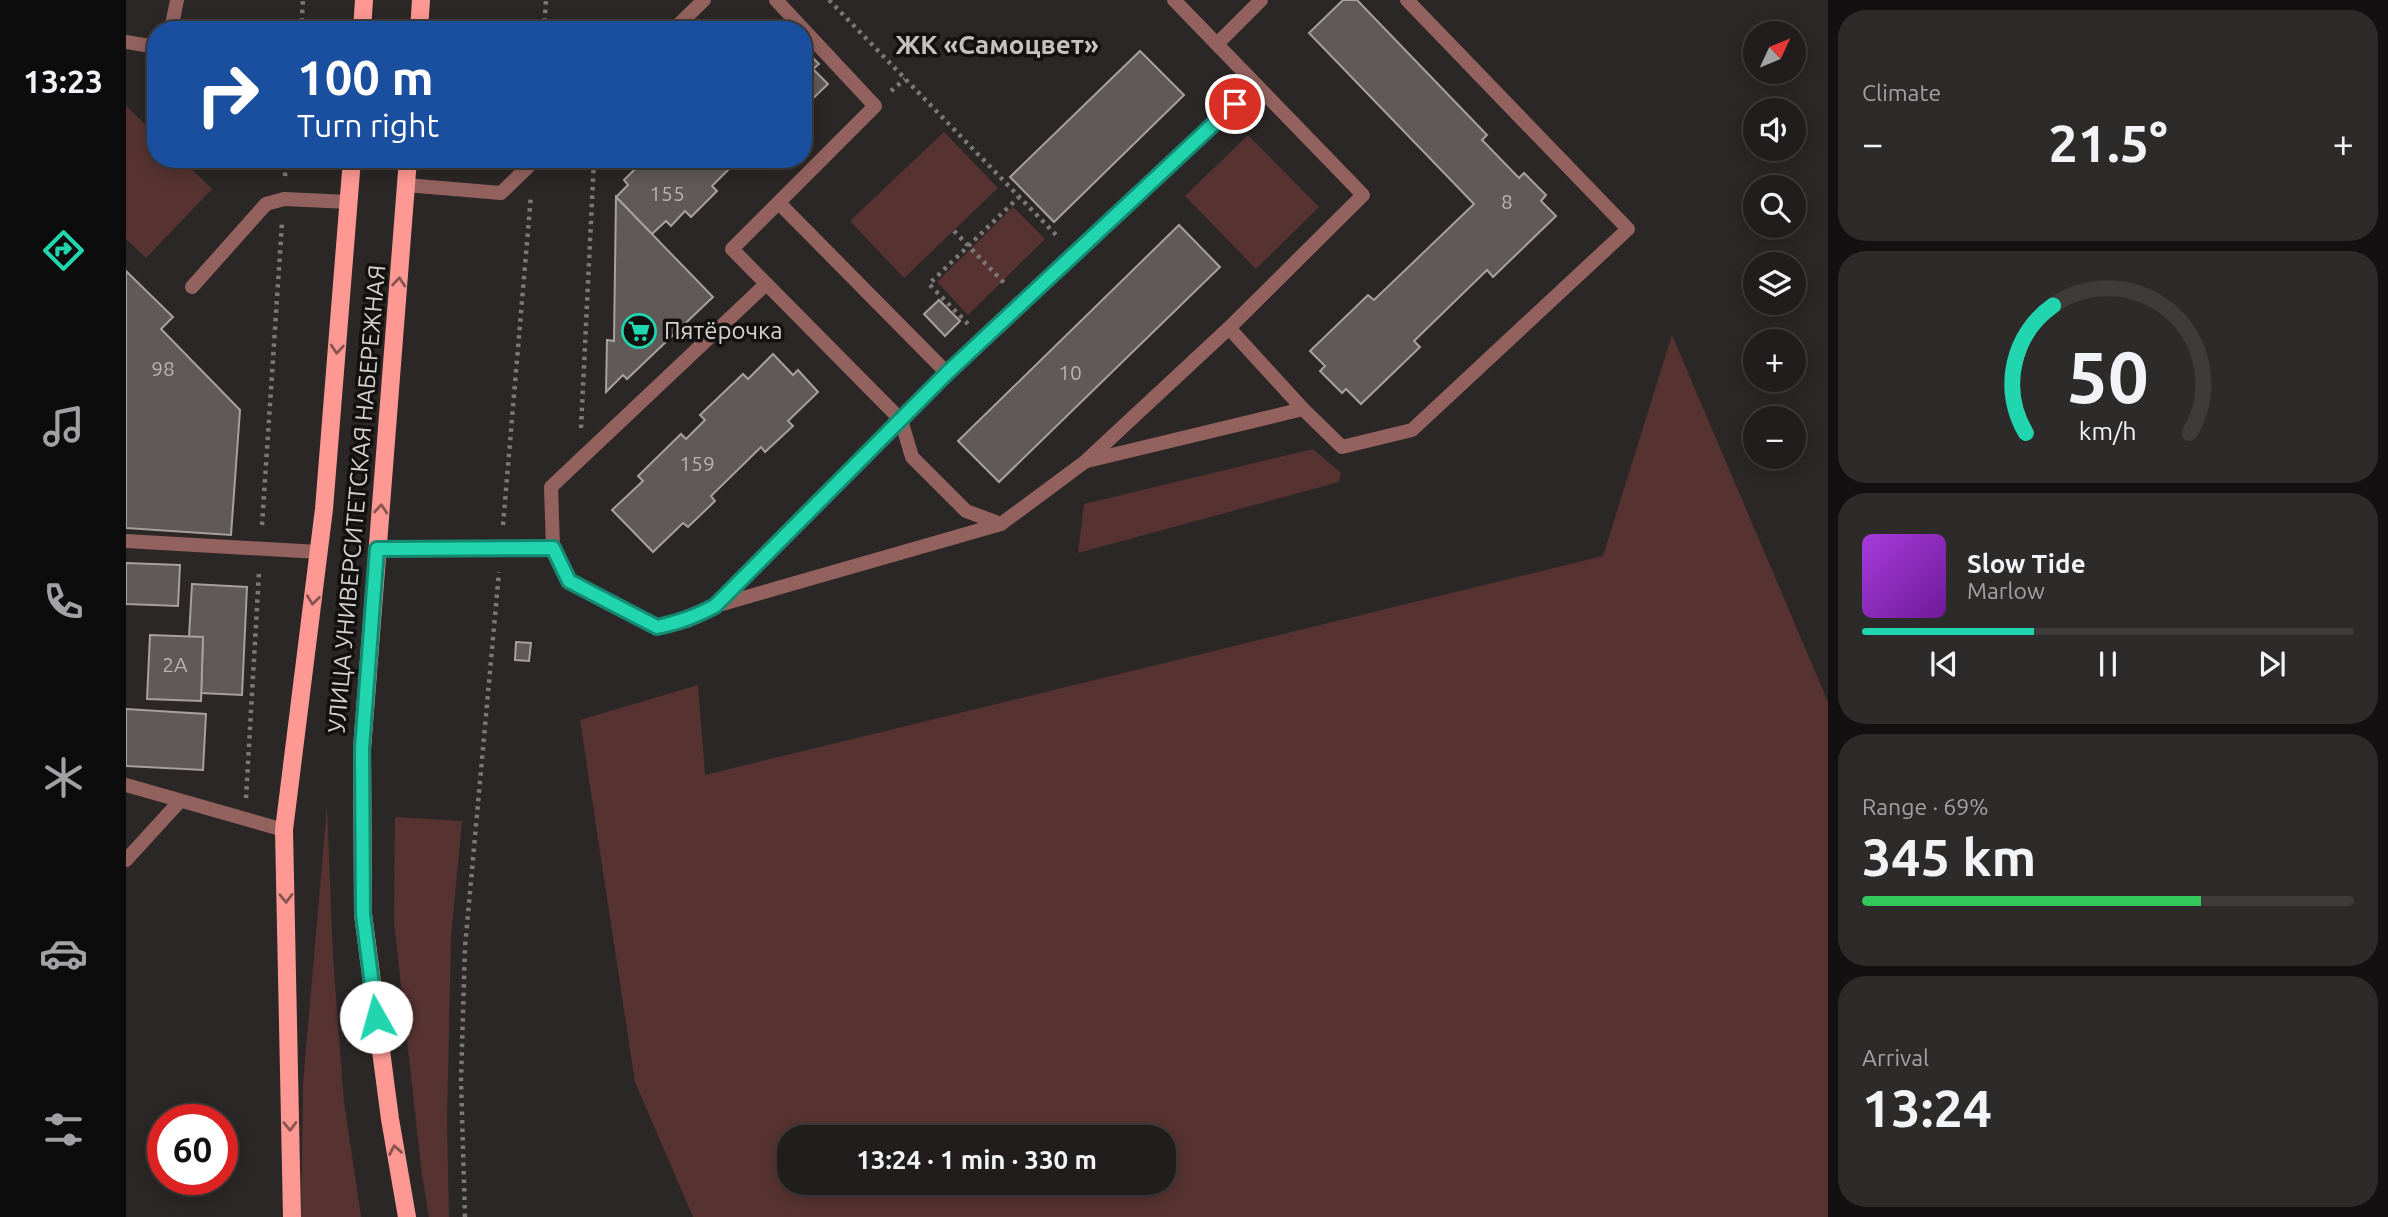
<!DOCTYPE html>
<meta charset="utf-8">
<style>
:root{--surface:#211d1d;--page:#2d2a2a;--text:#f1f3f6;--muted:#a2a2a4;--line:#3e3b3b;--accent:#21d5af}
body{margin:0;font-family:Ubuntu,sans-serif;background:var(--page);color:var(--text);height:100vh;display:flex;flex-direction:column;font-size:26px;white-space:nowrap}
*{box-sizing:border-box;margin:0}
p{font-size:23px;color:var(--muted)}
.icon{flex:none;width:38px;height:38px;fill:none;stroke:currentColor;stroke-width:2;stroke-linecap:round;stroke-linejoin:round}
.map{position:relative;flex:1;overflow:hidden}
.side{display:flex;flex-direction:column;gap:10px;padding:10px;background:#121010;width:560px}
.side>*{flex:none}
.hud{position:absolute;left:21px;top:21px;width:665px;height:147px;border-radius:28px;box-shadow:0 4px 18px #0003,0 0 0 2px var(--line);background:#1a4fa0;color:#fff;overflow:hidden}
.needle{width:46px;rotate:46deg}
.tools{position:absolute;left:1617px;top:21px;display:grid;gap:14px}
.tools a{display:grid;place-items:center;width:63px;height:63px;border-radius:50%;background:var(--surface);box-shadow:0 4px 18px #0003,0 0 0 2px var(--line);font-size:35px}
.speed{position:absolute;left:21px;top:1104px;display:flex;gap:14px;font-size:35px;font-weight:700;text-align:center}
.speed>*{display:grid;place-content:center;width:91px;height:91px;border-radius:50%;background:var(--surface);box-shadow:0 4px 18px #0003,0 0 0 2px var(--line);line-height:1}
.speed .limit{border:10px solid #d22;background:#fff;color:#111}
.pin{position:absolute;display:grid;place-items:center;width:60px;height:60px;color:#fff;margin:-30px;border:4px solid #fff;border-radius:50%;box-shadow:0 2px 7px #0007}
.me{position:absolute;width:77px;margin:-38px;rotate:353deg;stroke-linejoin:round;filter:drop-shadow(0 0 5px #0008)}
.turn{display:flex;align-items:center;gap:24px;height:147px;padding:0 35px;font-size:32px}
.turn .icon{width:91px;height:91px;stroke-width:2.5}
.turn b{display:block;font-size:49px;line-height:60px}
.big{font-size:52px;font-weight:700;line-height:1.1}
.side .card{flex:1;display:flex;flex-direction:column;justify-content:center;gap:10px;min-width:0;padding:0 24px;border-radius:28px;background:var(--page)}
.side .dial{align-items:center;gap:0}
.dial svg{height:182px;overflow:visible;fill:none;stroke:var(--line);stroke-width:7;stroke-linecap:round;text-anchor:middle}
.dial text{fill:var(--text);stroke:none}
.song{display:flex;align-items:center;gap:21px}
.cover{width:84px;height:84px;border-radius:10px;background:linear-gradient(135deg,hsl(280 70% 55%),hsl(280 70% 35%))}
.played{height:7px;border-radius:4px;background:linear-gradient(90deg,var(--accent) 35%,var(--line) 35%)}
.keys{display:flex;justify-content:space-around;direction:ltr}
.heat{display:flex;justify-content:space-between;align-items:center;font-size:38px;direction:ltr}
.charge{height:10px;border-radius:5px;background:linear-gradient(90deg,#34c759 69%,var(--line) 0)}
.trip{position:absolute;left:651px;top:1125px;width:399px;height:70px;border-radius:28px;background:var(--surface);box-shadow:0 4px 18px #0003,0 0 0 2px var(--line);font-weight:700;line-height:70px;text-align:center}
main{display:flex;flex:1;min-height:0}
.tabs{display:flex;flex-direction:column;width:126px;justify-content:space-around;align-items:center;background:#0d0c0c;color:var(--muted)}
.tabs .icon{width:49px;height:49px}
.tabs .selected{color:var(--accent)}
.tabs b{font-size:32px;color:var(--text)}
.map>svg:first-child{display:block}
.green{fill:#563331;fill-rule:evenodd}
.building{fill:#5f5958;stroke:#a6a09f;stroke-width:2}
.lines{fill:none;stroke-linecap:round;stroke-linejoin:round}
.path{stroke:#7c7878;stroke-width:4.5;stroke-dasharray:3.5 5;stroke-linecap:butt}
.lane{stroke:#93625e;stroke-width:14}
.street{stroke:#93625e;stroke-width:14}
.primary{stroke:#fe9893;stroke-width:18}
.oneway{stroke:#885452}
.route-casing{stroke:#158a72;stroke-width:18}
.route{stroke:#21d5af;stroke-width:12}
.labels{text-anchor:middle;stroke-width:7;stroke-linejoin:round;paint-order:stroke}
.number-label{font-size:21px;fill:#b8b3b3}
.poi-label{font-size:24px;fill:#d5d1d1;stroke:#131110;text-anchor:start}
.street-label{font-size:24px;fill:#d5d1d1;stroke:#131110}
.neighbourhood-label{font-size:26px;font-weight:bold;fill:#c7c0c0;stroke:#131110}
</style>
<main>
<nav class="tabs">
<b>13:23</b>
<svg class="icon selected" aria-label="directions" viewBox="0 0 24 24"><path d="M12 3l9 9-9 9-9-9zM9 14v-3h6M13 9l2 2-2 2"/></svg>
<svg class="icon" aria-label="music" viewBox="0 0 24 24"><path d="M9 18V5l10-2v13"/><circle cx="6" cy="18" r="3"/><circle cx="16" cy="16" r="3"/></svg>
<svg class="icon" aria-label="phone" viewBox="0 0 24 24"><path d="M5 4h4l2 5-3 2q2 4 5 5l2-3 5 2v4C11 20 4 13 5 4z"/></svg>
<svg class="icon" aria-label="climate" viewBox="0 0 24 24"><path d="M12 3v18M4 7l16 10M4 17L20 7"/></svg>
<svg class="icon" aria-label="car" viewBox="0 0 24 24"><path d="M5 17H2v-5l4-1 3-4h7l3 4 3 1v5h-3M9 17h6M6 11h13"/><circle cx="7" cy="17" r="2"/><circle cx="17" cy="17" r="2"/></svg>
<svg class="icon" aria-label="filters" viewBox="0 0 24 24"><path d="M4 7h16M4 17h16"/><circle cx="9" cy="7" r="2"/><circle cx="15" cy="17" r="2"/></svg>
</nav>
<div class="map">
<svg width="1702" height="1217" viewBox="0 0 1702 1217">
<rect width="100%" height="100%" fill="#2c2727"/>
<!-- green -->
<g class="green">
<polygon points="0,106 30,135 30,159 55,159 86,189 20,258 0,239"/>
<polygon points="818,132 872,188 778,278 724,221"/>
<polygon points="1122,135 1193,207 1130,269 1059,196"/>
<polygon points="887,207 919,239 842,315 811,282"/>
<path d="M1546 335 1702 702V1217H567L509 1082 454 720 572 685 579 775 1477 556ZM663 1138H1038V1183H663Z"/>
<polygon points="1187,449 1215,473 1213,482 952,553 958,504"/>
<polygon points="201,806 207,958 218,1102 235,1217 175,1217 177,1084"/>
<polygon points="269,817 336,821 325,937 321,1120 323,1217 303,1217 296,1175 268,922"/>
</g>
<!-- building -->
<g class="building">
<polygon points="1217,0 1231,0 1361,135 1356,140 1393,178 1398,173 1420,195 1415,201 1430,216 1367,277 1361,270 1288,341 1294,347 1235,404 1220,389 1216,393 1194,371 1199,366 1184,351 1242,295 1248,300 1348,204 1183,33"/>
<polygon points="677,48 693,64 687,69 702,84 677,108"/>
<polygon points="1014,51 1058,95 928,222 884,177"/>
<polygon points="519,159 613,159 586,186 591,191 565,217 559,211 545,226 540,221 526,234 490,197 502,185 498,180"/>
<polygon points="490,197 587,297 501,379 497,375 480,392 481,340 488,341"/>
<polygon points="1053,225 1094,267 873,482 832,441"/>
<polygon points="0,271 47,317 35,329 114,410 105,535 0,528"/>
<polygon points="813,300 834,321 819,336 798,314"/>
<polygon points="647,354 667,375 672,370 692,392 662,421 667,426 639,452 635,447 585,496 589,501 562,527 557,523 527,552 486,510 517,481 512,476 555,434 560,439 579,420 574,415 617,374 622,379"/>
<polygon points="0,563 54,565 52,606 0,604"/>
<polygon points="66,584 121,587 116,695 75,693 77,637 63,637"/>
<polygon points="24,635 77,637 75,701 21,699"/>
<polygon points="390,642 405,643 403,661 389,660"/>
<polygon points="0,709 80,714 77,770 0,766"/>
</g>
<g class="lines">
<!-- path -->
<g class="path">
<polyline points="703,0 933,238"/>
<polyline points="175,30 177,0"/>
<polyline points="418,30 420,0"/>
<polyline points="765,91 779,79"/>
<polyline points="159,176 160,159"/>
<polyline points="828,231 881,286"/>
<polyline points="842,324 803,284 893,197"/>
<polyline points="455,428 468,159"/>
<polyline points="136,525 156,223"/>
<polyline points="377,525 405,195"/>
<polyline points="120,798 133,572"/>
<polyline points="339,1217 335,1081 339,947 373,572"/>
</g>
<!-- lane -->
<g class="lane">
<polyline points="650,0 749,106 606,249 775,420 786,457 840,511 875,524"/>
<polyline points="45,30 51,0"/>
<polyline points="547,30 578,0"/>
<polyline points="0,42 30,47"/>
<polyline points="1091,44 1135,0"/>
<polyline points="83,163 84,159"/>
<polyline points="280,185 375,193 410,159"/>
<polyline points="653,203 821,373"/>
<polyline points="66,287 140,204 158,199 223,202"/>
<polyline points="1103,328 1177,409"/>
<polyline points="961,461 1177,409 1216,447 1286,430 1502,229 1281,0"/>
<polyline points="0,541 193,552"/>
<polyline points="427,548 425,487 640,284"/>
<polyline points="252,549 427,548 443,581 531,627 561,621 589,606 875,524 960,461 1103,328 1237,195 1048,0"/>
<polyline points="591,604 821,373 1129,85"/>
<polyline points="0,860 54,801"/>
</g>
<!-- street -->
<polyline class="street" points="0,785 158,830"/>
<!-- primary -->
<g class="primary">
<polyline points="236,30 238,0"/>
<polyline points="293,30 295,0"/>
<polyline points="166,1217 158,830 198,509 226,159"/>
<polyline points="281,1217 264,1119 237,914 236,749 282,159"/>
</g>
</g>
<!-- one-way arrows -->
<defs><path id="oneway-chevron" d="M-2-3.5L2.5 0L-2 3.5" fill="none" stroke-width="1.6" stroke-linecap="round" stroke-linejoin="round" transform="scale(1.75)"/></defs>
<g class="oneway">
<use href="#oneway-chevron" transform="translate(273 282) rotate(-85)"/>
<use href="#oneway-chevron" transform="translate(211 349) rotate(95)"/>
<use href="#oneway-chevron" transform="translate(255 509) rotate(-85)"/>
<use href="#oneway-chevron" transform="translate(187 600) rotate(97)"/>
<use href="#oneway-chevron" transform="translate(160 898) rotate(89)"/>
<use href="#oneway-chevron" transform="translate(164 1126) rotate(89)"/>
<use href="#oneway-chevron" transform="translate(269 1150) rotate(-100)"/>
</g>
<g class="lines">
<!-- route casing -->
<g class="route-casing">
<path id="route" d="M250 1017 237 914 236 748 251 549 427 548 443 581 531 627C554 622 568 617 589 606L821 373 1109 104"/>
</g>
<!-- route -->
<use href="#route" class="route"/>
</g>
<!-- icons -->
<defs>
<g id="supermarket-ring" transform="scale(1.75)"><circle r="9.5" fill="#131110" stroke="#21d5af" stroke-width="1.5"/><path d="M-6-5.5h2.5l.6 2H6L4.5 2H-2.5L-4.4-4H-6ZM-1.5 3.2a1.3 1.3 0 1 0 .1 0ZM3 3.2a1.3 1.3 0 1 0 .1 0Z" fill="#21d5af"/></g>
</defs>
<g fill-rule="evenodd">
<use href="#supermarket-ring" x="513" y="331"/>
</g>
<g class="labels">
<!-- number labels -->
<g class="number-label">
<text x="541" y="201">155</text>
<text x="1381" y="209">8</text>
<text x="37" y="376">98</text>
<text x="944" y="380">10</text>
<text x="571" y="471">159</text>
<text x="49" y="672">2А</text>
</g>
<!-- poi labels -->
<g class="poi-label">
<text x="538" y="339">Пятёрочка</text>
</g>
<!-- street labels -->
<g class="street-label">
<text transform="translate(231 499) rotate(-85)" y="8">УЛИЦА УНИВЕРСИТЕТСКАЯ НАБЕРЕЖНАЯ</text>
</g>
<!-- neighbourhood labels -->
<g class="neighbourhood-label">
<text x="871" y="54">ЖК «Самоцвет»</text>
</g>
</g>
</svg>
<div class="tools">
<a><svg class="needle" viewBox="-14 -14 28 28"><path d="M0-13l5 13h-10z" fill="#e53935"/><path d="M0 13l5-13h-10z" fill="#a2a2a4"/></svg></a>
<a><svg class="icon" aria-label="sound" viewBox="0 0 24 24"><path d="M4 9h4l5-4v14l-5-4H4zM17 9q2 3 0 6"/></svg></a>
<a><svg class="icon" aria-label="search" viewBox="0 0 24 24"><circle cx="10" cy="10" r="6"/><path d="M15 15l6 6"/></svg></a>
<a><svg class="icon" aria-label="layers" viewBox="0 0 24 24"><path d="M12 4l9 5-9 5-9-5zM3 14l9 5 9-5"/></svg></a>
<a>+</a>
<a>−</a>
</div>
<div class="speed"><div class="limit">60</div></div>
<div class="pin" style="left:1109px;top:104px;background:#d93025"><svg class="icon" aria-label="arrive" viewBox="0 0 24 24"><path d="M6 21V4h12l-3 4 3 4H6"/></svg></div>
<svg class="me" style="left:250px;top:1017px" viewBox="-20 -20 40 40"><circle r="19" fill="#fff"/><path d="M0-13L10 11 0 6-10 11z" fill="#21d5af"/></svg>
<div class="trip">13:24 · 1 min · 330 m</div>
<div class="hud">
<div class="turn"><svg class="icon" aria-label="right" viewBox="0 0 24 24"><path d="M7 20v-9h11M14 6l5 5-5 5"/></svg><div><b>100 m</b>Turn right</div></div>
</div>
</div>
<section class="side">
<div class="card"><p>Climate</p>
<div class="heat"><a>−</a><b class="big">21.5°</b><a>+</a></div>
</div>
<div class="card dial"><svg viewBox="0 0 100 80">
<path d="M14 69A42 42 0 1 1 86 69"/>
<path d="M14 69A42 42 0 0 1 26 13" stroke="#21d5af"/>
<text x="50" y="56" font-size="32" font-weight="700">50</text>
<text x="50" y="72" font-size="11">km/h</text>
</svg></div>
<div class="card">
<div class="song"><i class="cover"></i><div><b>Slow Tide</b><p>Marlow</p></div></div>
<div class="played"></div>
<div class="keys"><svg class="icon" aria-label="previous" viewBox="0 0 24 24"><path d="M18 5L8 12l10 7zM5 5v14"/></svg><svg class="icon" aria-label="pause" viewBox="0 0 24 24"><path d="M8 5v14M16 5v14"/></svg><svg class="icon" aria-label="next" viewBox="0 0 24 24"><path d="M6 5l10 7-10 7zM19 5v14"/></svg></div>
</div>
<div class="card"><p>Range · 69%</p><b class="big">345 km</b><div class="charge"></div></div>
<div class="card"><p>Arrival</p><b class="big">13:24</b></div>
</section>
</main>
